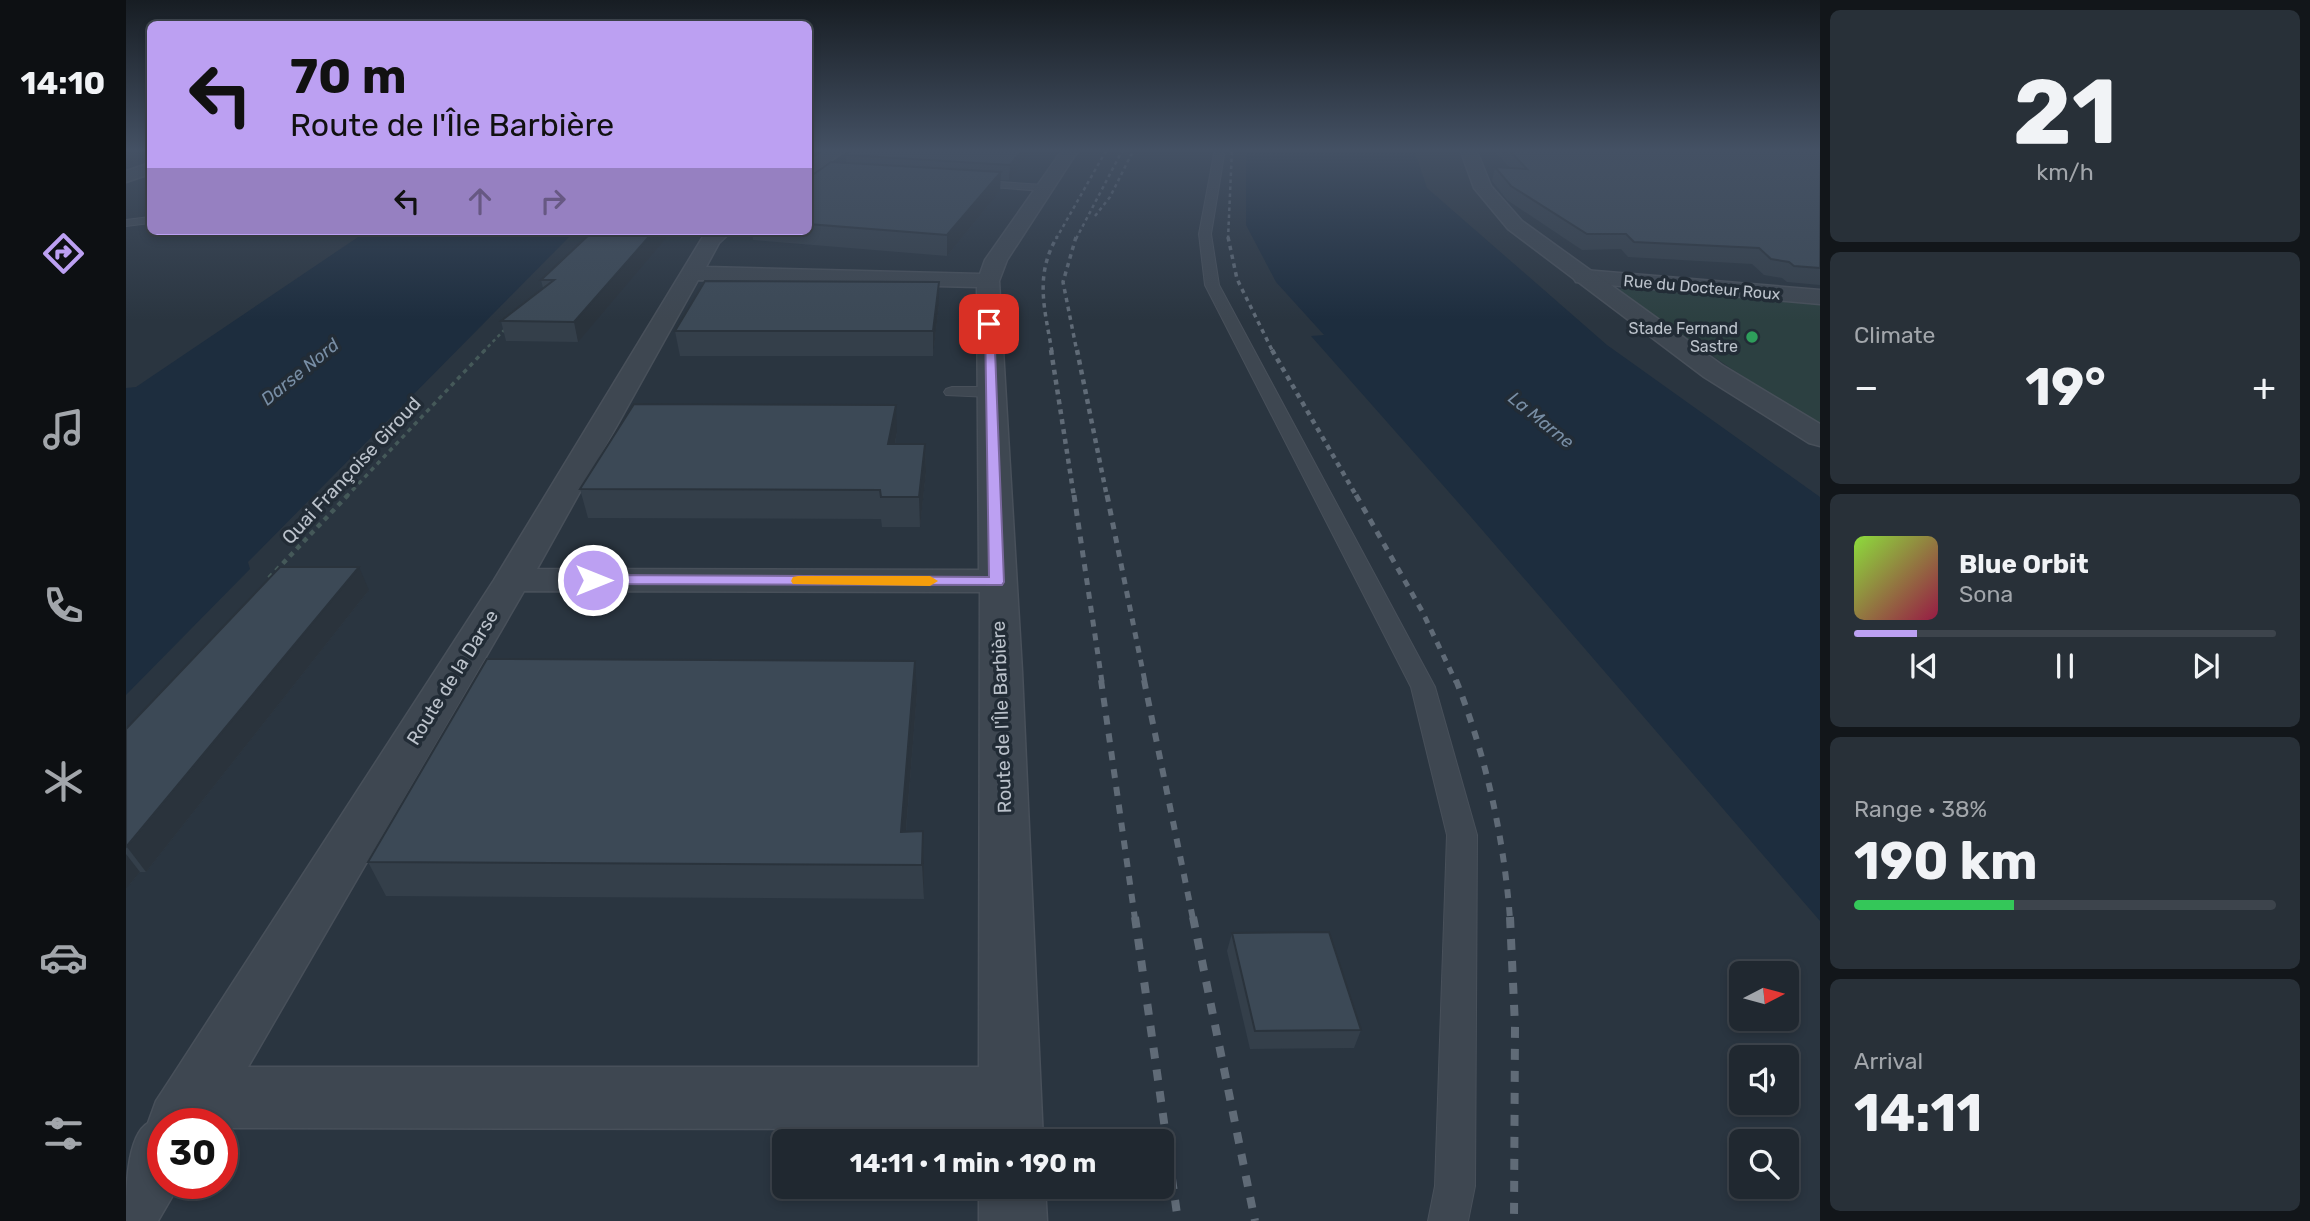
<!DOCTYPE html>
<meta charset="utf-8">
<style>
:root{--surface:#202830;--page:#283038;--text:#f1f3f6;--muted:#a2a6ab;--line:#3d444c;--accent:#bca0f2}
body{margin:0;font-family:Rubik,sans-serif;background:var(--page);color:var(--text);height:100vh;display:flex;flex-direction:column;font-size:26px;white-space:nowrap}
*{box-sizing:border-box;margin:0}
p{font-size:23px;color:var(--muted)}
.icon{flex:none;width:38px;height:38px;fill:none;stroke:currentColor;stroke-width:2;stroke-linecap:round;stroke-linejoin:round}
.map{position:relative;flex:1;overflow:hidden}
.details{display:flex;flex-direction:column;gap:10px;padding:10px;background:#12161a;width:490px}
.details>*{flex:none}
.guide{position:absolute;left:21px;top:21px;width:665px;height:214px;border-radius:10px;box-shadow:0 4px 10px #0003,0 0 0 2px var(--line);background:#bca0f2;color:#111;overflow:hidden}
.needle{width:46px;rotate:84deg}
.tools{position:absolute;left:1603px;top:961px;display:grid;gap:14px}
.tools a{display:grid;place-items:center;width:70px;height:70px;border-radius:10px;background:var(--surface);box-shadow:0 4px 10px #0003,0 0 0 2px var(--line);font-size:35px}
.speed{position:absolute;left:21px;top:1108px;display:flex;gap:14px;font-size:35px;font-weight:700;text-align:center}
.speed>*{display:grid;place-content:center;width:91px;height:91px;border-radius:50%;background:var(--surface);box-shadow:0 4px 10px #0003,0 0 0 2px var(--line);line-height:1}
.speed .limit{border:10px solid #d22;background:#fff;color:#111}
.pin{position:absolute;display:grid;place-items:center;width:60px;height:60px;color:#fff;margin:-30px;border-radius:14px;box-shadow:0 4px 10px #0006}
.me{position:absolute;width:77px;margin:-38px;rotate:90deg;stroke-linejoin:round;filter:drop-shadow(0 0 5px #0008)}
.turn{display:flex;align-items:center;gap:24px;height:147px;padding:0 28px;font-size:32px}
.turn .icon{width:91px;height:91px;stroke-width:2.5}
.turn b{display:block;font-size:49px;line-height:60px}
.lanes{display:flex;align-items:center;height:66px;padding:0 28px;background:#0003;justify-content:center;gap:35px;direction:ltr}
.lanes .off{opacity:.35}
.big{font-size:52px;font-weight:700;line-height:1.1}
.details .card{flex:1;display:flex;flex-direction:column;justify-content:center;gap:10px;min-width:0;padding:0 24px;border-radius:10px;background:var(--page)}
.details .dial{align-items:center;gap:0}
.dial b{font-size:91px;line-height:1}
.song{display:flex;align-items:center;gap:21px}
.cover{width:84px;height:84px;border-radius:10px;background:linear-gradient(135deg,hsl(90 70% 55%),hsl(340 70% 35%))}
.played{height:7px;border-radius:4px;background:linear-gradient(90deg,var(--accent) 15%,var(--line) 15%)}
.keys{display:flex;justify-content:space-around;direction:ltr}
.heat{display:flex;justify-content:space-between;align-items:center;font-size:38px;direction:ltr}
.charge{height:10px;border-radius:5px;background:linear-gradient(90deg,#34c759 38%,var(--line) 0)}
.trip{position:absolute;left:646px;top:1129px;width:402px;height:70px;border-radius:10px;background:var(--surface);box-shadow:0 4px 10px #0003,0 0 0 2px var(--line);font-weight:700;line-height:70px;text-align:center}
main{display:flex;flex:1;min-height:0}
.tabs{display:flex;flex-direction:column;width:126px;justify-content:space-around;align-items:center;background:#0d1013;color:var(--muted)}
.tabs .icon{width:49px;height:49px}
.tabs .current{color:var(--accent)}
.tabs b{font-size:32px;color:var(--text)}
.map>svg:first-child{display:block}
.green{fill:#2c4041}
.water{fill:#1d2d3e}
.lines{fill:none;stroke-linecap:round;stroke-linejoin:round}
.service-casing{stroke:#48505a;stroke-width:2}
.minor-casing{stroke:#48505a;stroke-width:3}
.tertiary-casing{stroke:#48505a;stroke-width:3}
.path-far2{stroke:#455959;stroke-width:2.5;stroke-dasharray:3.5 3.5;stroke-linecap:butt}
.path-far1{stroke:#455959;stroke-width:3.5;stroke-dasharray:4.5 4.5;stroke-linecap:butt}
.path{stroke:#455959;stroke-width:4.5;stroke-dasharray:5 5;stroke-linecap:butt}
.service{fill:#3e4751;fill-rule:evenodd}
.minor{fill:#3e4751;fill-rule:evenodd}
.tertiary{fill:#3e4751;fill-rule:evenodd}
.rail-far5{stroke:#606b77;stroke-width:2.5;stroke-dasharray:3.5 3.5;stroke-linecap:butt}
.rail-far4{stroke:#606b77;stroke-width:3.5;stroke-dasharray:4.5 4.5;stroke-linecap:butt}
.rail-far3{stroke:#606b77;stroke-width:4.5;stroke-dasharray:5 5;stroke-linecap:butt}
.rail-far2{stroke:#606b77;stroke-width:5;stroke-dasharray:7 7;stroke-linecap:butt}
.rail-far1{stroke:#606b77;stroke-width:6;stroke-dasharray:9 9;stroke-linecap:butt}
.rail{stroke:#606b77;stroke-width:8;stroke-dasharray:11 11;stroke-linecap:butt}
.wall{fill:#343f4a}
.shaded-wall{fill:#2a333c}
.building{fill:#3c4956;stroke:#2a333c;stroke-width:2}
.route{fill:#bca0f2;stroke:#7a689d;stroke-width:2}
.slow{fill:#f59e0b}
.leisure-dot{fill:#2e9e5b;stroke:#222c36;stroke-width:2.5}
.labels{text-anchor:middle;stroke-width:7;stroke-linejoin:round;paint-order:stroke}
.far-street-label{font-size:16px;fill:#bbc2cb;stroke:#222c36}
.far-poi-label{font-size:16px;fill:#bbc2cb;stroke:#222c36;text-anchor:end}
.far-water-label{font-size:18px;font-style:italic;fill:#788ea5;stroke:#222c36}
.street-label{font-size:19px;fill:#bbc2cb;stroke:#222c36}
</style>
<main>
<nav class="tabs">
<b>14:10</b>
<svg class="icon current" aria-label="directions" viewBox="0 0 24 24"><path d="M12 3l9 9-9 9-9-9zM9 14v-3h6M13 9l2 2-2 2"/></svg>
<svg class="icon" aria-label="music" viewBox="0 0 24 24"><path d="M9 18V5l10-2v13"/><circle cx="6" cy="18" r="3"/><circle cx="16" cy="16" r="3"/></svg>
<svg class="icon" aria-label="phone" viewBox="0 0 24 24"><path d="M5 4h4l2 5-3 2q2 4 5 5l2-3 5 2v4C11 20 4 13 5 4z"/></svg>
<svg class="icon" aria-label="climate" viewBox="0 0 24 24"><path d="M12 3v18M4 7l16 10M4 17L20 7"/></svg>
<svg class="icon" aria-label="car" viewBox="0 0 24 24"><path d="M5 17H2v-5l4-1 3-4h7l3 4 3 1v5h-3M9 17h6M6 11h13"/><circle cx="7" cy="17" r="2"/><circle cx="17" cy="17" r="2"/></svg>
<svg class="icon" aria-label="filters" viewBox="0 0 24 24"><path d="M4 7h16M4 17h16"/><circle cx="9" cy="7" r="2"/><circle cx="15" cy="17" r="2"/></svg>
</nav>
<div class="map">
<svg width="1694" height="1221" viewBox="0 0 1694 1221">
<rect width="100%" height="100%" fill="#2a3540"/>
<!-- green -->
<polygon class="green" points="1501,287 1694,303 1694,424 1607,370 1492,290"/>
<!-- water -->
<g class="water">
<polygon points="1120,149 1288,149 1301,188 1481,345 1694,497 1694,921 1345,517 1185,336 1198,335 1150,282 1120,225"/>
<polygon points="241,231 449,231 122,562 124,569 0,695 0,388 10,387"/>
</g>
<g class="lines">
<!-- service casing -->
<g class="service-casing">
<g id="service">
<polygon points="1089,149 1099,149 1085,234 1093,285 1309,687 1351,835 1349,1186 1342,1221 1302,1221 1309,1186 1321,835 1285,687 1079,285 1073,234"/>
<polygon points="843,180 918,185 923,188 918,191 839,185 838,183"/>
<polygon points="24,217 24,223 0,226 0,220"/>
<polygon points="826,387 865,387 873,392 865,397 820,395 818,392 820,389"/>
</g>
</g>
<!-- minor casing -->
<g class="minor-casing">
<g id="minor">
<polygon points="704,149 722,149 682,176 682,163"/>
<path d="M937 149H953L881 260 873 281 896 671 917 1141H853V1129L96 1128V1124H37V1183H54L32 1221H0C0 1193 0 1136 22 1123L30 1101 47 1075 368 580 578 235 583 231H606L593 243 580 267 854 274 859 260ZM572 280 851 287 853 570 411 569ZM398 591 854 592 853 1067H122Z"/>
<polygon points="24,163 24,174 0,182 0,171"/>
<polygon points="1458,270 1694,290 1694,304 1450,282 1447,277 1450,272"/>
<polygon points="853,1186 919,1186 921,1221 853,1221"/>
</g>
</g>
<!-- tertiary casing -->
<g class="tertiary-casing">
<polygon id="tertiary" points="1334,149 1350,149 1365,186 1396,221 1596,365 1694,424 1694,446 1683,443 1578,377 1382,229 1348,188"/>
</g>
<!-- path-far2 -->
<polyline class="path-far2" points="357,352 380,328"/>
<!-- path-far1 -->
<polyline class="path-far1" points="220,497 359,350"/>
<!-- path -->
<polyline class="path" points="143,578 222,495"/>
<!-- service -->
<use href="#service" class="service"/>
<!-- minor -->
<use href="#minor" class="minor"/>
<!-- tertiary -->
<use href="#tertiary" class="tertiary"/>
<!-- rail-far5 -->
<g class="rail-far5">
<polyline points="969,216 984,197 1008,149"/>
<polyline points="930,239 981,149"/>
<polyline points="950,239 997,149"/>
<polyline points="1102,239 1106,149"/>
</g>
<!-- rail-far4 -->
<g class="rail-far4">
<polyline points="950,237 937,282 951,352"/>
<polyline points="1102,237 1111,279 1147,352"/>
<path d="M926 352C919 310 908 276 931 237"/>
</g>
<!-- rail-far3 -->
<g class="rail-far3">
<polyline points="925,350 948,497"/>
<polyline points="951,350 981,497"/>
<polyline points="1146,350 1231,497"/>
</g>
<!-- rail-far2 -->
<g class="rail-far2">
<polyline points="948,495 976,682"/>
<polyline points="981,495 1019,682"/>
<polyline points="1230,495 1296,611 1330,682"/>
</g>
<!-- rail-far1 -->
<g class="rail-far1">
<polyline points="975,680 1009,919"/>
<polyline points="1018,680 1067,919"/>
<path d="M1330 680C1360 756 1378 838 1384 919"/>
</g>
<!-- rail -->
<g class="rail">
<polyline points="1009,917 1052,1221"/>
<polyline points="1067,917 1129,1221"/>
<polyline points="1384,917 1389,1026 1388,1221"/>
</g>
</g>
<!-- wall -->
<g class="wall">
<polygon points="908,149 883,180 874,180 874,191 821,256 627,240 626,231 682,231 682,178 720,163 720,155"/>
<polygon points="1366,149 1694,149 1694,285 1661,282 1656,278 1638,275 1626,264 1502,257 1495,249 1456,250 1381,200 1366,181 1369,167 1384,168"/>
<polygon points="467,231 452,342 380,341 375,321 417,288 415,280"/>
<polygon points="813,282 813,305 807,356 554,356 549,331"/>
<polygon points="771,432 769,444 799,444 800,472 794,527 756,527 755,519 462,518 454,489"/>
<polygon points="243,590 20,872 14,872 0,889 0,729"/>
<polygon points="791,693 780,832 797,831 798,865 798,899 260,896 242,862"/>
<polygon points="1106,933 1235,1030 1228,1048 1124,1049 1101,951"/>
</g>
<!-- shaded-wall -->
<g class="shaded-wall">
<polygon points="0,149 24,149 24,159 12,161 0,165"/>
<polygon points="897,149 908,149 883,180 884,165"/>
<polygon points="875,172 874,191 821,256 821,235"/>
<polygon points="528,231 546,231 452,342 448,322"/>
<polygon points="813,282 813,305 807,356 807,331"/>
<polygon points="770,405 771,432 763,472 762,444"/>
<polygon points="799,444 800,472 794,527 793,497"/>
<polygon points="233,567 243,590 20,872 1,847"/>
<polygon points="789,661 791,693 777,866 775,832"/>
<polygon points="797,831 798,865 798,899 796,865"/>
<polygon points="0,854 14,872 0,889"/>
</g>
<!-- building -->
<g class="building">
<polygon points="727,149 897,149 884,165 720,155"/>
<polygon points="1382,149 1694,149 1694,268 1668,266 1663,262 1645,259 1633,248 1508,242 1500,234 1461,234 1385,186 1369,167 1401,169"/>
<polygon points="705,162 875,172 821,235 682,224 682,178"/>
<polygon points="467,231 528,231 448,322 375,321 428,280 415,280"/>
<polygon points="579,281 813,282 807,331 549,331"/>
<polygon points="508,404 770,405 762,444 799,444 793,497 755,497 754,490 454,489"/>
<polygon points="154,567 233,567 0,847 0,729"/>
<polygon points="361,659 789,661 775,832 797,831 796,865 242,862"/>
<polygon points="1203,932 1235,1030 1129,1031 1106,933"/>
</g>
<!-- sky -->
<linearGradient id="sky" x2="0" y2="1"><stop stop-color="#171d23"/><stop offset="0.47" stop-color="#445164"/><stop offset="1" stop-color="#445164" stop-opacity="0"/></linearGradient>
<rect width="1694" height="320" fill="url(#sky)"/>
<!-- route -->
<polygon class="route" points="859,322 868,324 878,582 876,585 467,584 460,580 467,575 863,577"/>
<!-- slow -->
<polygon class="slow" points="672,576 804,576 812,581 804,586 667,584 665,581 667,577"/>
<!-- markers -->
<circle class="leisure-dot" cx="1626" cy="337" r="7"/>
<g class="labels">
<!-- far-street labels -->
<g class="far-street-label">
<text transform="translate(1576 287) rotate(5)" y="6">Rue du Docteur Roux</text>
</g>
<!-- far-poi labels -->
<g class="far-poi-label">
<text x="1612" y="334">Stade Fernand<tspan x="1612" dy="18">Sastre</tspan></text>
</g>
<!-- far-water labels -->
<g class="far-water-label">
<text transform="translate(174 372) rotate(-39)" y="6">Darse Nord</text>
<text transform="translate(1415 420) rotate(39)" y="6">La Marne</text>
</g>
<!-- street labels -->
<g class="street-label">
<text transform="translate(225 470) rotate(-47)" y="7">Quai Françoise Giroud</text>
<text transform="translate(326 677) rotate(-58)" y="7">Route de la Darse</text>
<text transform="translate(875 717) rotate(-92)" y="7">Route de l'Île Barbière</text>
</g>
</g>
</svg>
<div class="tools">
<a><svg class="needle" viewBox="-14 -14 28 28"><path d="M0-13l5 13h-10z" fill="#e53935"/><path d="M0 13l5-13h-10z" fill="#a2a6ab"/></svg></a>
<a><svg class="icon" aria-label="sound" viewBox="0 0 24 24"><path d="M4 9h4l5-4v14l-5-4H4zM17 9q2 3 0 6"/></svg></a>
<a><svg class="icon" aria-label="search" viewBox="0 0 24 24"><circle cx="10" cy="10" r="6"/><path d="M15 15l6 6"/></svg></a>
</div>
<div class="speed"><div class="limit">30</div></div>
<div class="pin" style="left:863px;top:324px;background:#d93025"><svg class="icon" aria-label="arrive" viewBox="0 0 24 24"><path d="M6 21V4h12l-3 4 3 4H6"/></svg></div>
<svg class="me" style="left:467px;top:580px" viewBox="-20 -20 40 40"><circle r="17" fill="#bca0f2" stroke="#fff" stroke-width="3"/><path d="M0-11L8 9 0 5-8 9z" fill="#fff"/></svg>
<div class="trip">14:11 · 1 min · 190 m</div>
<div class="guide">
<div class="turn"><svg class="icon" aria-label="left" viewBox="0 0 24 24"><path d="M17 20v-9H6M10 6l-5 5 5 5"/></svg><div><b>70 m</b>Route de l'Île Barbière</div></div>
<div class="lanes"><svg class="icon" aria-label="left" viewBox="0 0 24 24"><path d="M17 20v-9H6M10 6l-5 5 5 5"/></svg><svg class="icon off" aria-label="ahead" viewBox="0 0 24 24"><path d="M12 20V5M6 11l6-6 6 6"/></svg><svg class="icon off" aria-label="right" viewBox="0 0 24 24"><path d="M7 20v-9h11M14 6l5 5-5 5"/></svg></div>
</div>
</div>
<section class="details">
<div class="card dial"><b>21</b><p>km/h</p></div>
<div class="card"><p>Climate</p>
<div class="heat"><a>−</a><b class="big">19°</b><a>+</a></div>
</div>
<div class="card">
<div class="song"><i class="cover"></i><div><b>Blue Orbit</b><p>Sona</p></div></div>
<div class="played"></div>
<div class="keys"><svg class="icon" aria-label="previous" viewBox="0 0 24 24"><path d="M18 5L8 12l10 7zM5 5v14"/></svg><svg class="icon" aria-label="pause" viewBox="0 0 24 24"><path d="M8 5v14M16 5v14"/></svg><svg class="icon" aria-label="next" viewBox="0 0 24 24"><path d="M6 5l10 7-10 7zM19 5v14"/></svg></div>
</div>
<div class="card"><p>Range · 38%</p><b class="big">190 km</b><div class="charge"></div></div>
<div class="card"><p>Arrival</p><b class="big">14:11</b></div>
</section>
</main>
